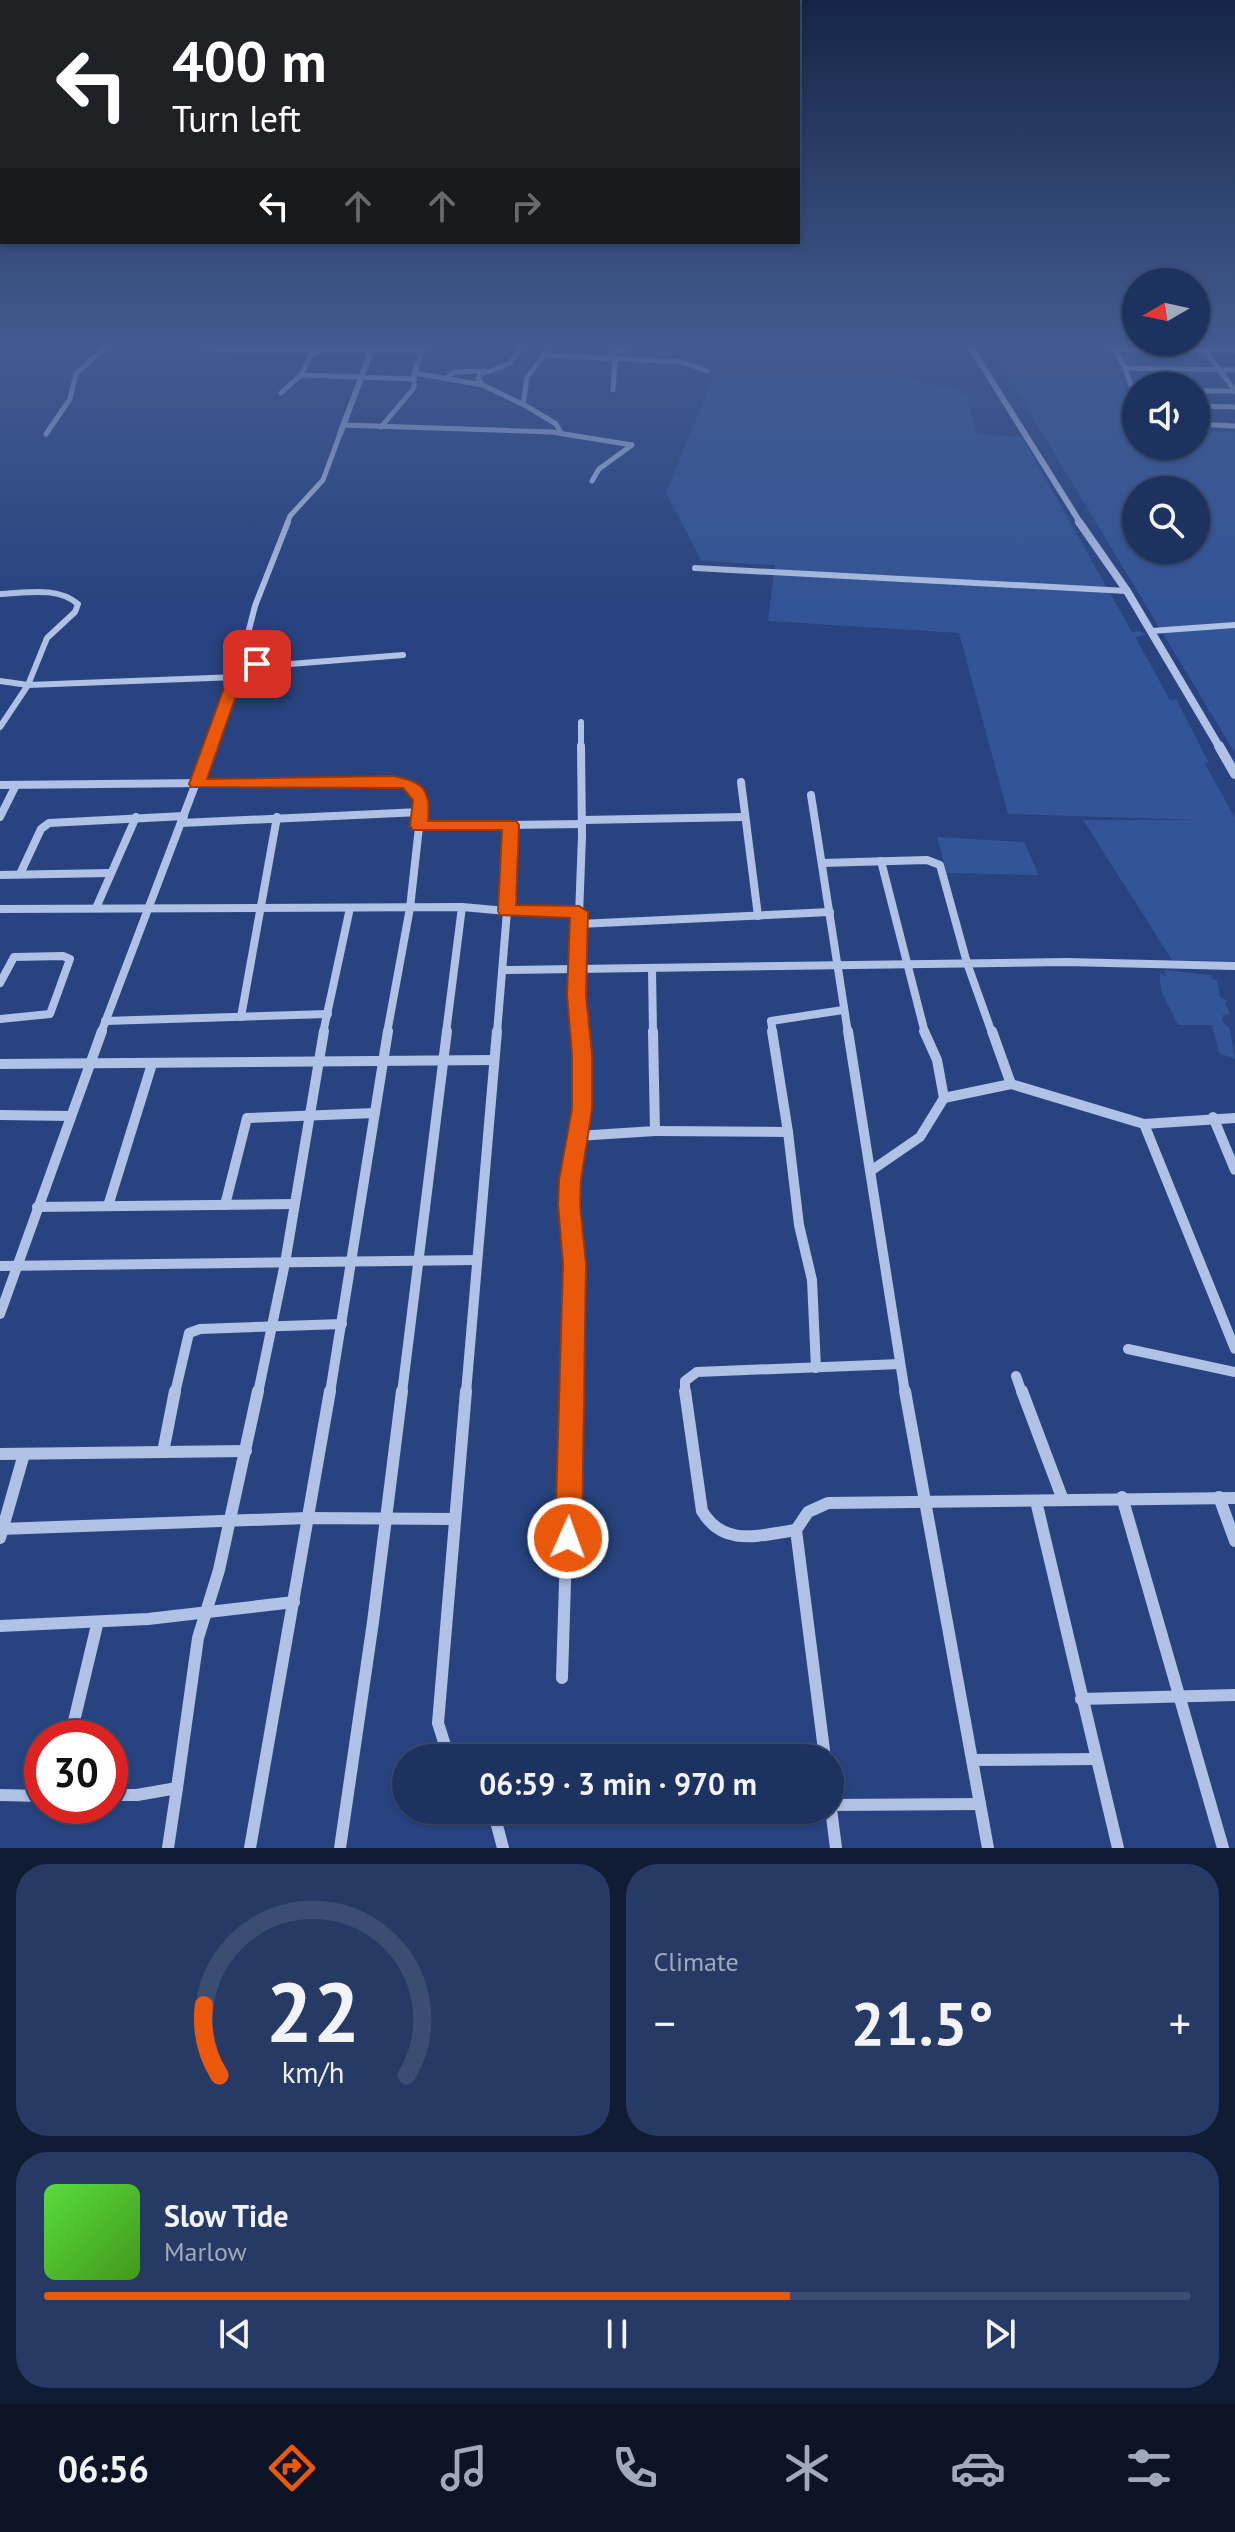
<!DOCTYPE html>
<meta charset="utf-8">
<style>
:root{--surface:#1e325f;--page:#263a65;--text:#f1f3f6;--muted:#a1aabd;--line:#3c4d74;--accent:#ea580c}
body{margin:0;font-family:"PT Sans",sans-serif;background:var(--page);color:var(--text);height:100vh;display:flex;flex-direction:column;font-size:30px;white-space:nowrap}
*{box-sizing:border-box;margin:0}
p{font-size:26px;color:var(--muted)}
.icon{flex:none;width:44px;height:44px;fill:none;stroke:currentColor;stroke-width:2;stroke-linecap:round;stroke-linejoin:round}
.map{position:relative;height:1848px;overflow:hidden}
.side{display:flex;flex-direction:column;gap:16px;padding:16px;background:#101c34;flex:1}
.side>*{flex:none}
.top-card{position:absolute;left:0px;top:0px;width:800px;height:244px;box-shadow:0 2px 6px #0004,0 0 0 2px var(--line);background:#202124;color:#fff;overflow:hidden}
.needle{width:52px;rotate:261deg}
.fabs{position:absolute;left:1122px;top:268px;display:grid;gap:16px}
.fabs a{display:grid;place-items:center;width:88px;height:88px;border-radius:50%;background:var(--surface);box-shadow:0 2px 6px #0004,0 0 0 2px var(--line);font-size:40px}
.speed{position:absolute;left:24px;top:1720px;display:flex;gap:16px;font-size:40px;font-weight:700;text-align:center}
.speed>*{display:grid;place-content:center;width:104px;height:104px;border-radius:50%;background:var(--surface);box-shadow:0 2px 6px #0004,0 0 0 2px var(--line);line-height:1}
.speed .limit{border:12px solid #d22;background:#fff;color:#111}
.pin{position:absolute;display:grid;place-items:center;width:68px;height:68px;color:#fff;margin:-34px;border-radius:16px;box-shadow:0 4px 12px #0006}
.me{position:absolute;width:88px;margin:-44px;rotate:2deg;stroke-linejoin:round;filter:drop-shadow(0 0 6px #0008)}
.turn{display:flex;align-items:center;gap:28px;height:168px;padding:0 40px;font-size:36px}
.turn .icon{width:104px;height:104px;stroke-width:2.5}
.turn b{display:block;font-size:56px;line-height:68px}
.lanes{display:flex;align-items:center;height:76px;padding:0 40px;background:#0003;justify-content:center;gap:40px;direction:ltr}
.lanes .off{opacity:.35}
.big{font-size:60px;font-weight:600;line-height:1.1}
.side .widget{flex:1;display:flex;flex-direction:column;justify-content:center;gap:12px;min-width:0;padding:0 28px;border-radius:32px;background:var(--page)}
.side .dial{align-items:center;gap:0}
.dial svg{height:208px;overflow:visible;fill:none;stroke:var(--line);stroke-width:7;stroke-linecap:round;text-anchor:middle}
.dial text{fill:var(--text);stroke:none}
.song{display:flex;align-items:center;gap:24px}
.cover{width:96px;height:96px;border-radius:12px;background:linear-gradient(135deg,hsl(110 70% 55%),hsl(100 70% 35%))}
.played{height:8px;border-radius:4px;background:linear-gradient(90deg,var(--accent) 65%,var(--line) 65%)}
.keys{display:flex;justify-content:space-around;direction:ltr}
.heat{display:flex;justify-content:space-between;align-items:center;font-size:44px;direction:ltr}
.side .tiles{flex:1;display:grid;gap:16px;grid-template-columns:1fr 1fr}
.widget:last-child{grid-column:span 2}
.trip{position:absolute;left:392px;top:1744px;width:452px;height:80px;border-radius:40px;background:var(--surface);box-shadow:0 2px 6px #0004,0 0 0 2px var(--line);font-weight:600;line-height:80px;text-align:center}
.menu{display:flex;height:128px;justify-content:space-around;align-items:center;background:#0c1426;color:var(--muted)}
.menu .icon{width:56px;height:56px}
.menu .on{color:var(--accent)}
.menu b{font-size:36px;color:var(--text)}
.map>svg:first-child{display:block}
.green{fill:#335496;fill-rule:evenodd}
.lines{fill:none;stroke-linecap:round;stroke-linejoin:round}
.minor-far4{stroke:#afc1e5;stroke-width:5}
.minor-far3{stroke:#afc1e5;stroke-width:6}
.minor-far2{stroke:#afc1e5;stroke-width:8}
.minor-far1{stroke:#afc1e5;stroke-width:10}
.minor{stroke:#afc1e5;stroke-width:12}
.tertiary-far2{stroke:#afc1e5;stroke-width:6}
.tertiary-far1{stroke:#afc1e5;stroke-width:8}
.tertiary{stroke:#afc1e5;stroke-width:10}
.route{fill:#ea580c;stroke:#983908;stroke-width:2}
</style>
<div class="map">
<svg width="1235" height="1848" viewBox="0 0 1235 1848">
<rect width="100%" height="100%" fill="#28437f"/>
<!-- green -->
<g class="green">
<path d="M993 352 1116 358 1136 428V446H1196V431L1235 432V753ZM1136 490H1196V550H1136Z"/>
<polygon points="716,371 880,373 960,390 961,395 966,394 977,434 1022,437 1132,632 1140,631 1146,635 1135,637 1170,700 1176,699 1209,763 1204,762 1235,818 1235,961 1172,960 1083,820 1200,820 1008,814 959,633 768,621 775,565 702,561 666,493"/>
<polygon points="937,837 1024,842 1039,875 947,873"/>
<polygon points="1164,970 1211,975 1212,979 1217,980 1220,997 1228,1001 1225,1003 1230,1014 1223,1015 1222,1021 1230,1029 1235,1059 1219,1053 1212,1025 1178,1025 1162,993 1159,974 1166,976"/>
</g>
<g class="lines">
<!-- minor-far4 -->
<g class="minor-far4">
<polyline points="201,346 228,350 314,351"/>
<polyline points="327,346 325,350 423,351"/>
<polyline points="550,346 527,378 523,404 556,424 561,433"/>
<polyline points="1113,347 1125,368 1136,401"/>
<polyline points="1202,347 1235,391"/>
<polyline points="1114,349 1235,351"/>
<polyline points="325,350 311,355 301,375 414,379"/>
<polyline points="520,350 510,363 480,375 478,379 483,385 524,405"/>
<polyline points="543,355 682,362 707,371"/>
<polyline points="606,359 624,346"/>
<polyline points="1125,368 1235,370"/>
<polyline points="414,373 483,385"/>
<polyline points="445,379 454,372 485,371"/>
<polyline points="613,390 615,360"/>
<polyline points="1196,391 1235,391"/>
<polyline points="281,393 301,375"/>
<polyline points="1196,406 1235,407"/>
<polyline points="1196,424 1235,426"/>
<polyline points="343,425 552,432 632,445"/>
<polyline points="381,427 414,388 414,373 423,349"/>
<polyline points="46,434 70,399 76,374 107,346"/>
<polyline points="1143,446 1145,452"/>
<polyline points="592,481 599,469 632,445"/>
<polyline points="287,524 290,516 323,480 340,434"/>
</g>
<!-- minor-far3 -->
<g class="minor-far3">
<polyline points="695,568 1127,591"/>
<path d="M0 594C26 593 57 586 78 604L75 612 47 638 28 685 0 727"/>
<polyline points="1151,631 1235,625"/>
<polyline points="239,666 274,661 290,664 403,655"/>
<polyline points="0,681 28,685 237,677"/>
<polyline points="581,722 581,748"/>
<polyline points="209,748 237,677 255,606 288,522"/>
</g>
<!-- minor-far2 -->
<g class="minor-far2">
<polyline points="741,782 758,916"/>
<polyline points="0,785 393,781 410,786 422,800 410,908 387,1033"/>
<polyline points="811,795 848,1033"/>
<polyline points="0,817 16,785"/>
<polyline points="582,820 745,817"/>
<polyline points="181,823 420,812"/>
<polyline points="510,825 507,911 579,912"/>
<polyline points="419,826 582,824"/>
<polyline points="881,861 925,1033"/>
<polyline points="822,863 927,860 940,865 967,963 992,1033"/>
<polyline points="20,874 41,829 49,823 184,816"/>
<polyline points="0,875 110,873"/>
<polyline points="462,907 507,911 497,1033"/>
<polyline points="96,908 136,817"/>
<polyline points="0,909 462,907 446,1033"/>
<polyline points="579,924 830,912"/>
<polyline points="652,969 653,1033"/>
<polyline points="504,970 1066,962 1235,966"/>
<polyline points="0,983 14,957 63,956 70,959 50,1014 0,1019"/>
<polyline points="241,1017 277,817"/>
<polyline points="105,1021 328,1014"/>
<polyline points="101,1033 210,746"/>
<polyline points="323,1033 350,908"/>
<polyline points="580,1033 576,995 582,836 581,746"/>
<polyline points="773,1033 771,1021 843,1010"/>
</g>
<!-- minor-far1 -->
<g class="minor-far1">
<polyline points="772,1031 788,1132"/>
<polyline points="848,1031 905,1393"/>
<polyline points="924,1031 937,1060 944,1098"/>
<polyline points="992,1031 1011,1084"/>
<polyline points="0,1064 493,1060"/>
<polyline points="0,1115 70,1116"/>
<polyline points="1213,1117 1235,1170"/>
<polyline points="1144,1124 1235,1349"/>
<polyline points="655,1131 788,1132 799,1225 812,1280 816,1368"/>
<polyline points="577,1136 655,1131 653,1031"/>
<polyline points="872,1170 920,1137 944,1098 1011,1084 1144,1124 1235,1118"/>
<polyline points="225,1205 247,1118 375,1113"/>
<polyline points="108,1206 152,1064"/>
<polyline points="37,1207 294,1204"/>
<polyline points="0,1266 476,1260"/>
<polyline points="0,1314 102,1031"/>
<polyline points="1128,1349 1235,1372"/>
<polyline points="1016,1376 1022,1393"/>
<polyline points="175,1393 189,1333 200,1329 342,1324"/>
<polyline points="258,1393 285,1263 324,1031"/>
<polyline points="330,1393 388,1031"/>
<polyline points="402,1393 447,1031"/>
<polyline points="466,1393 497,1031"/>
<polyline points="571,1393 574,1308 570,1180 582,1109 580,1031"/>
<polyline points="685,1393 685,1381 697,1372 900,1364"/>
</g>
<!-- minor -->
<g class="minor">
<path d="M685 1391 702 1511C724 1548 760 1535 796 1530"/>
<polyline points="905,1391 988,1848"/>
<polyline points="1022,1391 1063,1500"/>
<polyline points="163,1452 175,1391"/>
<polyline points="0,1454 246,1451"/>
<polyline points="1122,1497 1223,1848"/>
<polyline points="1219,1497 1235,1541"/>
<polyline points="1036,1501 1118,1848"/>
<polyline points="0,1529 308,1518 455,1519"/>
<polyline points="0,1538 24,1454"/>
<polyline points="0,1626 148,1619 294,1602"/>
<polyline points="562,1678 571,1391"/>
<polyline points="1081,1699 1235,1695"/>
<polyline points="70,1738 97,1625"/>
<polyline points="449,1758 438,1723 466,1391"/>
<polyline points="825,1758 796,1530 808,1512 828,1503 1235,1498"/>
<polyline points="972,1760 1096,1759"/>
<polyline points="177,1788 198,1638 219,1570 258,1391"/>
<polyline points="0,1795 42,1796"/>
<polyline points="110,1795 137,1795 177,1788 168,1848"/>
<polyline points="830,1801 836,1848"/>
<polyline points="831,1805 980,1804"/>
<polyline points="493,1810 503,1848"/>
<polyline points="250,1848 330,1391"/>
<polyline points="340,1848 373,1622 402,1391"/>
</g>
<!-- tertiary-far2 -->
<g class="tertiary-far2">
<polyline points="970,346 1081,524"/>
<polyline points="340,434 373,346"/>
</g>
<!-- tertiary-far1 -->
<polyline class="tertiary-far1" points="1079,522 1127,591 1220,748"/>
<!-- tertiary -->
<polyline class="tertiary" points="1219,746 1235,774"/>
</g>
<!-- sky -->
<linearGradient id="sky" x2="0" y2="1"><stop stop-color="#162546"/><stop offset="0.57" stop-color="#425b90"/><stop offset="1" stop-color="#425b90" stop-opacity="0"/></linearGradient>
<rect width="1235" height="604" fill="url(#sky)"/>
<!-- route -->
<path class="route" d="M257 659 264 664 245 670 207 779 393 776C424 782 431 789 428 821H516L519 825 516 905 579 906 588 912 586 995 592 1054V1109L581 1180 580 1204 586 1264 582 1538 578 1548 568 1552 559 1548 555 1538 563 1264 558 1204 559 1180 572 1109V1054L567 995 570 918 500 915 498 911 502 830H413L410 826 413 800 403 788 191 787 189 784 232 666Z"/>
</svg>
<div class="fabs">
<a><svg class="needle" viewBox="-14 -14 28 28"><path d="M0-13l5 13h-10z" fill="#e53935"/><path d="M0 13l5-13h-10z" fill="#a1aabd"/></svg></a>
<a><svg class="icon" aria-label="sound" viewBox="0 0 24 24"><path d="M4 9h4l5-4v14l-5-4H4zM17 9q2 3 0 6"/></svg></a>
<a><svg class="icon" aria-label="search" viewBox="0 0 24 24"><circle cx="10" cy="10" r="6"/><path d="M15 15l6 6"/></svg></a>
</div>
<div class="speed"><div class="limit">30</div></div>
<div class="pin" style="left:257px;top:664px;background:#d93025"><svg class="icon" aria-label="arrive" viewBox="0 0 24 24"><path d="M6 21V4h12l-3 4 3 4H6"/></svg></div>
<svg class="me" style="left:568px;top:1538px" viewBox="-20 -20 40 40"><circle r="17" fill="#ea580c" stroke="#fff" stroke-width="3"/><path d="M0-11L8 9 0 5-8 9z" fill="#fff"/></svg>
<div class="trip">06:59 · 3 min · 970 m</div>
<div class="top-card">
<div class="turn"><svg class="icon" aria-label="left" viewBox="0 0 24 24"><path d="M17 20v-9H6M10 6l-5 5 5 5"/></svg><div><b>400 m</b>Turn left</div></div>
<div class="lanes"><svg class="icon" aria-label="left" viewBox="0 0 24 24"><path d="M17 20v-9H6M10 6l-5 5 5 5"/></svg><svg class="icon off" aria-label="ahead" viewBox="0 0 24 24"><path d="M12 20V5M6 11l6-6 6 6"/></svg><svg class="icon off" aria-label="ahead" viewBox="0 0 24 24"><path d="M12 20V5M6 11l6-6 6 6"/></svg><svg class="icon off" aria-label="right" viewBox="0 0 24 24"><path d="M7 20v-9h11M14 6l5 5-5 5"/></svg></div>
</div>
</div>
<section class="side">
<div class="tiles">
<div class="widget dial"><svg viewBox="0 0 100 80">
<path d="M14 69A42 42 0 1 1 86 69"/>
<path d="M14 69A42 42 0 0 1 8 42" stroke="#ea580c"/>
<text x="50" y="56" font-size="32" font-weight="700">22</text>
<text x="50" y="72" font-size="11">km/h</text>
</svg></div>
<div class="widget"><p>Climate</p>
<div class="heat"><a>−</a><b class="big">21.5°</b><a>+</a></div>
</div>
<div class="widget">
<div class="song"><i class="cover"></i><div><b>Slow Tide</b><p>Marlow</p></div></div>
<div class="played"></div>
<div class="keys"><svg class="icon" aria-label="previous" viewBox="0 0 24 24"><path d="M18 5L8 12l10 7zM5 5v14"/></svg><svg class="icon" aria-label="pause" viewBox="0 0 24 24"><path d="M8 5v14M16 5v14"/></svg><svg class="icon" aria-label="next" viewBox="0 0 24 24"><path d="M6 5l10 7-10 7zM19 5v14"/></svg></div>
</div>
</div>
</section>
<nav class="menu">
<b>06:56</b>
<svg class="icon on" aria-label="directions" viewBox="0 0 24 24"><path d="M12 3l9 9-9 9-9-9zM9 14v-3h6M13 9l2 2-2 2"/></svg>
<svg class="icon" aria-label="music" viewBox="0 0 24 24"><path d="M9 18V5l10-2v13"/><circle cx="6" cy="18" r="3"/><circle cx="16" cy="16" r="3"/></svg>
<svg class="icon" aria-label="phone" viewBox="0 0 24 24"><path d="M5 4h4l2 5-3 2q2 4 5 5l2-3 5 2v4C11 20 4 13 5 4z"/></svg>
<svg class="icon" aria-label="climate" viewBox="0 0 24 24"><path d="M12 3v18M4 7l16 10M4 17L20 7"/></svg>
<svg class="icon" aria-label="car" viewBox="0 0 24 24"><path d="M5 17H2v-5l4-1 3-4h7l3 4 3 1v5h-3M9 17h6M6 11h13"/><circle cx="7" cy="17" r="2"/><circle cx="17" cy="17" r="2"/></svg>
<svg class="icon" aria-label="filters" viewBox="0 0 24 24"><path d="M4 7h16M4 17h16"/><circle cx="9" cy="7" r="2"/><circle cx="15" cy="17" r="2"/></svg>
</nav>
